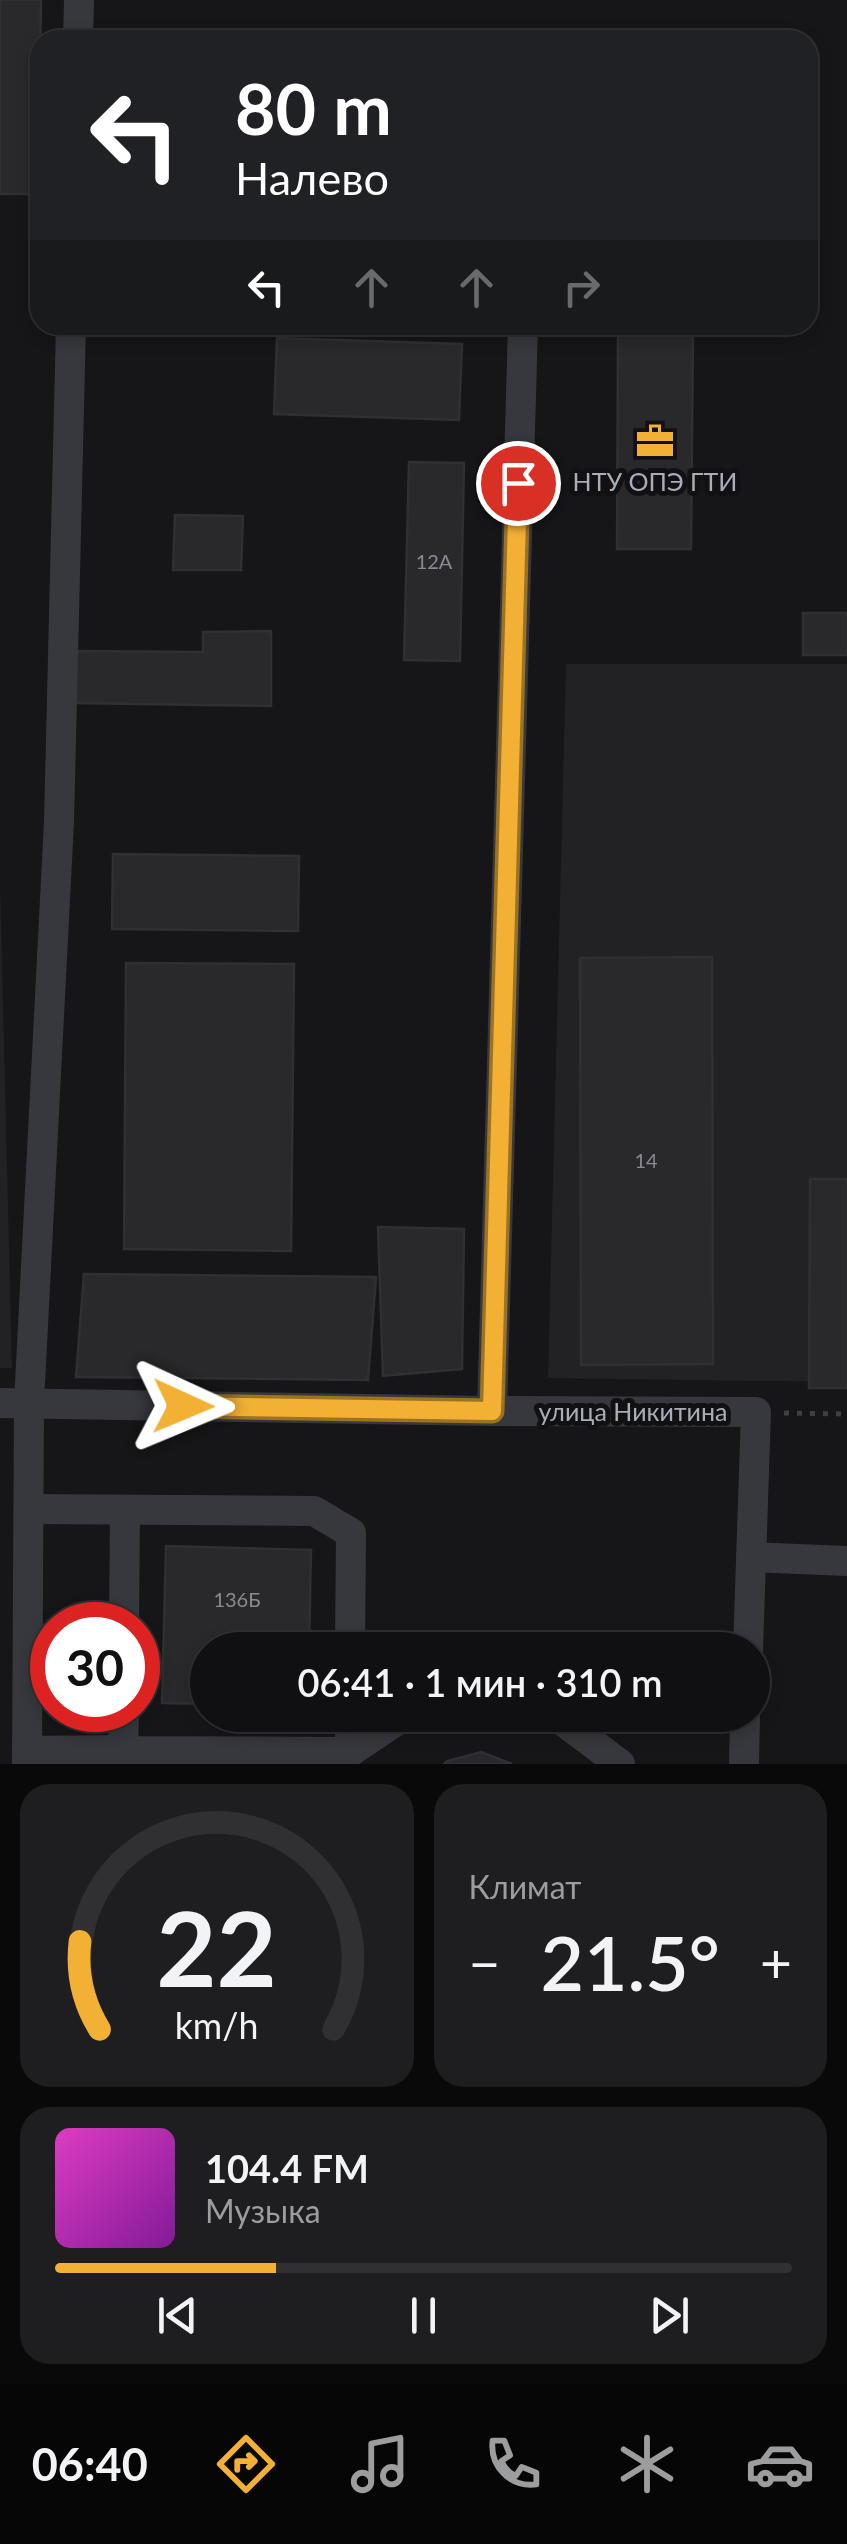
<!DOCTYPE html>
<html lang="ru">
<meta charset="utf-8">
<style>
:root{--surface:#101012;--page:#1e1e20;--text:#f1f3f6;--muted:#9c9d9f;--line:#303032;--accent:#f2b134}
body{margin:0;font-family:Lato,sans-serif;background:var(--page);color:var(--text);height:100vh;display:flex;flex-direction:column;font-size:38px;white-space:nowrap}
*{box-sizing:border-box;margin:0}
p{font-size:32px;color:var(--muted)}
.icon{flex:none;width:55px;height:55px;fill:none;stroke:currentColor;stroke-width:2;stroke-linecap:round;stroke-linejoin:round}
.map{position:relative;height:1764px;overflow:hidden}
.panel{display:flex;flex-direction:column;gap:20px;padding:20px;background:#09090a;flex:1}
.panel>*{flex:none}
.hud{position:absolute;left:30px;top:30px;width:788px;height:305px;border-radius:30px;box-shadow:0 5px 15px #0003,0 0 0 2px var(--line);background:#202124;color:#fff;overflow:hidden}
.speed{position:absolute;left:30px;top:1602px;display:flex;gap:20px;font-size:50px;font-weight:700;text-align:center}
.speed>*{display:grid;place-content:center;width:130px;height:130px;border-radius:50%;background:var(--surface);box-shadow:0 5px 15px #0003,0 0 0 2px var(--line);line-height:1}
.speed .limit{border:15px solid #d22;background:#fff;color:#111}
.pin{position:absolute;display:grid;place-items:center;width:85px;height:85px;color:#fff;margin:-42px;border:5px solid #fff;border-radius:50%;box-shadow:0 2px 10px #0007}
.me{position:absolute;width:110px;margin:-55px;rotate:91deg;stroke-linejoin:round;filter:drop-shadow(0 0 8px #0008)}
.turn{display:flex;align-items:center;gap:35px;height:210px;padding:0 40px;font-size:45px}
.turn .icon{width:130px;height:130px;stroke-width:2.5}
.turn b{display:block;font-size:70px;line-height:85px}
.lanes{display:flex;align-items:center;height:95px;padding:0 40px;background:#0003;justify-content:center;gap:50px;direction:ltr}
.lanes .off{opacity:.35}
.big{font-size:75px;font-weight:600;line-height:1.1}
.panel .tile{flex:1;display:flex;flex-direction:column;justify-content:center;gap:15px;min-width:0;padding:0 35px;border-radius:30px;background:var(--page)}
.panel .dial{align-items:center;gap:0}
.dial svg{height:260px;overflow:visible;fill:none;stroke:var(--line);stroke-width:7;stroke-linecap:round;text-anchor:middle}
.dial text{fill:var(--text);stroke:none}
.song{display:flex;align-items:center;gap:30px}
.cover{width:120px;height:120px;border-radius:15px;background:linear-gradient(135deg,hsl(310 70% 55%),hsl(290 70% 35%))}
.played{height:10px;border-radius:5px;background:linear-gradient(90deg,var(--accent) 30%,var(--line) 30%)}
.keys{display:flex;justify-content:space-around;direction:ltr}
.heat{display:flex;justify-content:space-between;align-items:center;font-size:55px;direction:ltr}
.panel .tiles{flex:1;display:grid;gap:20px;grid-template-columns:1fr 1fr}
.tile:last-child{grid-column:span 2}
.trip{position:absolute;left:190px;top:1632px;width:580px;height:100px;border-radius:50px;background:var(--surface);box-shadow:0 5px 15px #0003,0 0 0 2px var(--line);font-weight:600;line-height:100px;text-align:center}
.dock{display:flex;height:160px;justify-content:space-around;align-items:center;background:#060607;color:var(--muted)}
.dock .icon{width:70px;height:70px}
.dock .selected{color:var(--accent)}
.dock b{font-size:45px;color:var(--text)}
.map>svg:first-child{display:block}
.built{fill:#222225}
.building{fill:#29292c;stroke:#303034;stroke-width:2.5}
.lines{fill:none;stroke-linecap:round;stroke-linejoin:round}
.path{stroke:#3d3f44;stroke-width:5;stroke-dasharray:5 8;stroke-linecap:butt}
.minor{stroke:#37383d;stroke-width:30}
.route-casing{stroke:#9d7322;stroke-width:25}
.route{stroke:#f2b134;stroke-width:18}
.labels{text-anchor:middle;stroke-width:10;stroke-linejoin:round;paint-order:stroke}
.number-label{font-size:20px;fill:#888b94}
.poi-label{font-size:25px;fill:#a8adb8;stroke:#111113}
.street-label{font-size:25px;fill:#a8adb8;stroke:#111113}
</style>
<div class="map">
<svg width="847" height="1764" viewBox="0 0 847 1764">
<rect width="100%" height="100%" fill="#161618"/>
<!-- built -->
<g class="built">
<polygon points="566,664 847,664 847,1382 548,1378"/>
<polygon points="0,883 12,1368 0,1368"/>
</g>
<!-- building -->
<g class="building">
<polygon points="0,0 41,0 38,194 0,194"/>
<polygon points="618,333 693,333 691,549 617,549"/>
<polygon points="277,338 462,344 459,420 274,414"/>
<polygon points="409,462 464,463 460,661 404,660"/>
<polygon points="175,515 243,516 241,570 173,570"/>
<rect x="803" y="613" width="44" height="42"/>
<polygon points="271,631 271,706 73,703 73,651 203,652 203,632"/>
<polygon points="113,854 299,856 298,931 112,929"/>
<polygon points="712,957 713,1364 581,1365 580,958"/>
<polygon points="126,963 294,964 291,1251 124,1249"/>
<polygon points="810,1179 847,1179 847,1388 809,1388"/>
<polygon points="378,1227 464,1229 462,1369 383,1376"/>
<polygon points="84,1274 376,1277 368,1380 76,1377"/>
<polygon points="166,1546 311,1550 309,1650 208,1650 208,1704 162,1703"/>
<polygon points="481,1752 512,1764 444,1764 447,1761"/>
</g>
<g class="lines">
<!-- path -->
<polyline class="path" points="784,1413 847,1414"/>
<!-- minor -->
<g class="minor">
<polyline points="78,40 79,0"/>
<polyline points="0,1403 492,1411 756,1412 748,1650"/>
<polyline points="492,1411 523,325"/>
<polyline points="30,1509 314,1511 351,1533 350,1650"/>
<polyline points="751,1557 847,1561"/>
<polyline points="124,1625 125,1510"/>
<polyline points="124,1710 123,1751 350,1752 350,1715"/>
<polyline points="550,1715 559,1718 620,1764"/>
<polyline points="27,1751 123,1750 123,1764"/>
<polyline points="350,1752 405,1715"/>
<polyline points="27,1764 29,1403 59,822 71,325"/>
<polyline points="744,1764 745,1715"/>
</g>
</g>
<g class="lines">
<!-- route casing -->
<g class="route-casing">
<polyline id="route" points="183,1406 492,1411 518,483"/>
</g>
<!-- route -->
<use href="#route" class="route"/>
</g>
<!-- icons -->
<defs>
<g id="office-bare" transform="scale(3)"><path d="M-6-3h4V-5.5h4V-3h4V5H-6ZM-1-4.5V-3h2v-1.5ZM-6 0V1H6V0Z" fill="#f2b134" stroke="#111113" stroke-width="2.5" paint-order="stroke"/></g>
</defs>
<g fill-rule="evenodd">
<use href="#office-bare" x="655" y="441"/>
</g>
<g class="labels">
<!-- number labels -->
<g class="number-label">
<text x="434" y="569">12А</text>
<text x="646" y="1168">14</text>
<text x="237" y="1607">136Б</text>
</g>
<!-- poi labels -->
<g class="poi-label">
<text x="655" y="491">НТУ ОПЭ ГТИ</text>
</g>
<!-- street labels -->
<g class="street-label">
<text x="633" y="1421">улица Никитина</text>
</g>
</g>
</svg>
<div class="speed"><div class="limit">30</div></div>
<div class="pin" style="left:518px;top:483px;background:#d93025"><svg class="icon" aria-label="arrive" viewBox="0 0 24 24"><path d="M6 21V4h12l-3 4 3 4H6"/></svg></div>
<svg class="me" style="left:183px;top:1406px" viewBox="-20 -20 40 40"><path d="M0-17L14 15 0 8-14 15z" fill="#f2b134" stroke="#fff" stroke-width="4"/></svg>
<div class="trip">06:41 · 1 мин · 310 m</div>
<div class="hud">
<div class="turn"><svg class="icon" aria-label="left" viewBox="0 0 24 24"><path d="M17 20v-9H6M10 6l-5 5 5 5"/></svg><div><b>80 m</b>Налево</div></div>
<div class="lanes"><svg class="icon" aria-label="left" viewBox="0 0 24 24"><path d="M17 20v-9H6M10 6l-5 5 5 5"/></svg><svg class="icon off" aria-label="ahead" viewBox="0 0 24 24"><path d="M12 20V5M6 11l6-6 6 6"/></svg><svg class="icon off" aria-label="ahead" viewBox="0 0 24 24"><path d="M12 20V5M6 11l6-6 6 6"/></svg><svg class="icon off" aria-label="right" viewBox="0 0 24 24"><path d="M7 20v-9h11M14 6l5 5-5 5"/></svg></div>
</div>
</div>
<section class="panel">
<div class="tiles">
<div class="tile dial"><svg viewBox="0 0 100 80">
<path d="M14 69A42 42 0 1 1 86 69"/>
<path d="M14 69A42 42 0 0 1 8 42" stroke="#f2b134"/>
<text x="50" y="56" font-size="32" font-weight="700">22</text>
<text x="50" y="72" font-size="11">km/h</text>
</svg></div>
<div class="tile"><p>Климат</p>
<div class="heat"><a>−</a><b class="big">21.5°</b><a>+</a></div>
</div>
<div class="tile">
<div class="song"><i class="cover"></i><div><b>104.4 FM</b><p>Музыка</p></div></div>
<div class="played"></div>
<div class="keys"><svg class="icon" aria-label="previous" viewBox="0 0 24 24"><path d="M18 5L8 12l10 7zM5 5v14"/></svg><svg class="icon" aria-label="pause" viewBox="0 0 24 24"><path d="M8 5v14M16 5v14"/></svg><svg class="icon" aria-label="next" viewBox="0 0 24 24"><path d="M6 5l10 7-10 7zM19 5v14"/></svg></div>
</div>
</div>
</section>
<nav class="dock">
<b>06:40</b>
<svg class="icon selected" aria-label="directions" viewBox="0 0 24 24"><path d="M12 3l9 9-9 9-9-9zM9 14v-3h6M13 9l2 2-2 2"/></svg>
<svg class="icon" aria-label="music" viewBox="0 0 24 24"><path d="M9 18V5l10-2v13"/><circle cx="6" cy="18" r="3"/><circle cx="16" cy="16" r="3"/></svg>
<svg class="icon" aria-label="phone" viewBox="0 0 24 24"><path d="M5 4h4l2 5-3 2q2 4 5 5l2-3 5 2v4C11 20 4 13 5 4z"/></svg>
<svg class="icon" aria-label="climate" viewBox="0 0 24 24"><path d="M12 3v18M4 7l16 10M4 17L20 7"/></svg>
<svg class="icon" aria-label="car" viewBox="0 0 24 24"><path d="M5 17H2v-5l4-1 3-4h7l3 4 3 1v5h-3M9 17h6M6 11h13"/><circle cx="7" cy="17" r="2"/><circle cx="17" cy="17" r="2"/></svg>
</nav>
